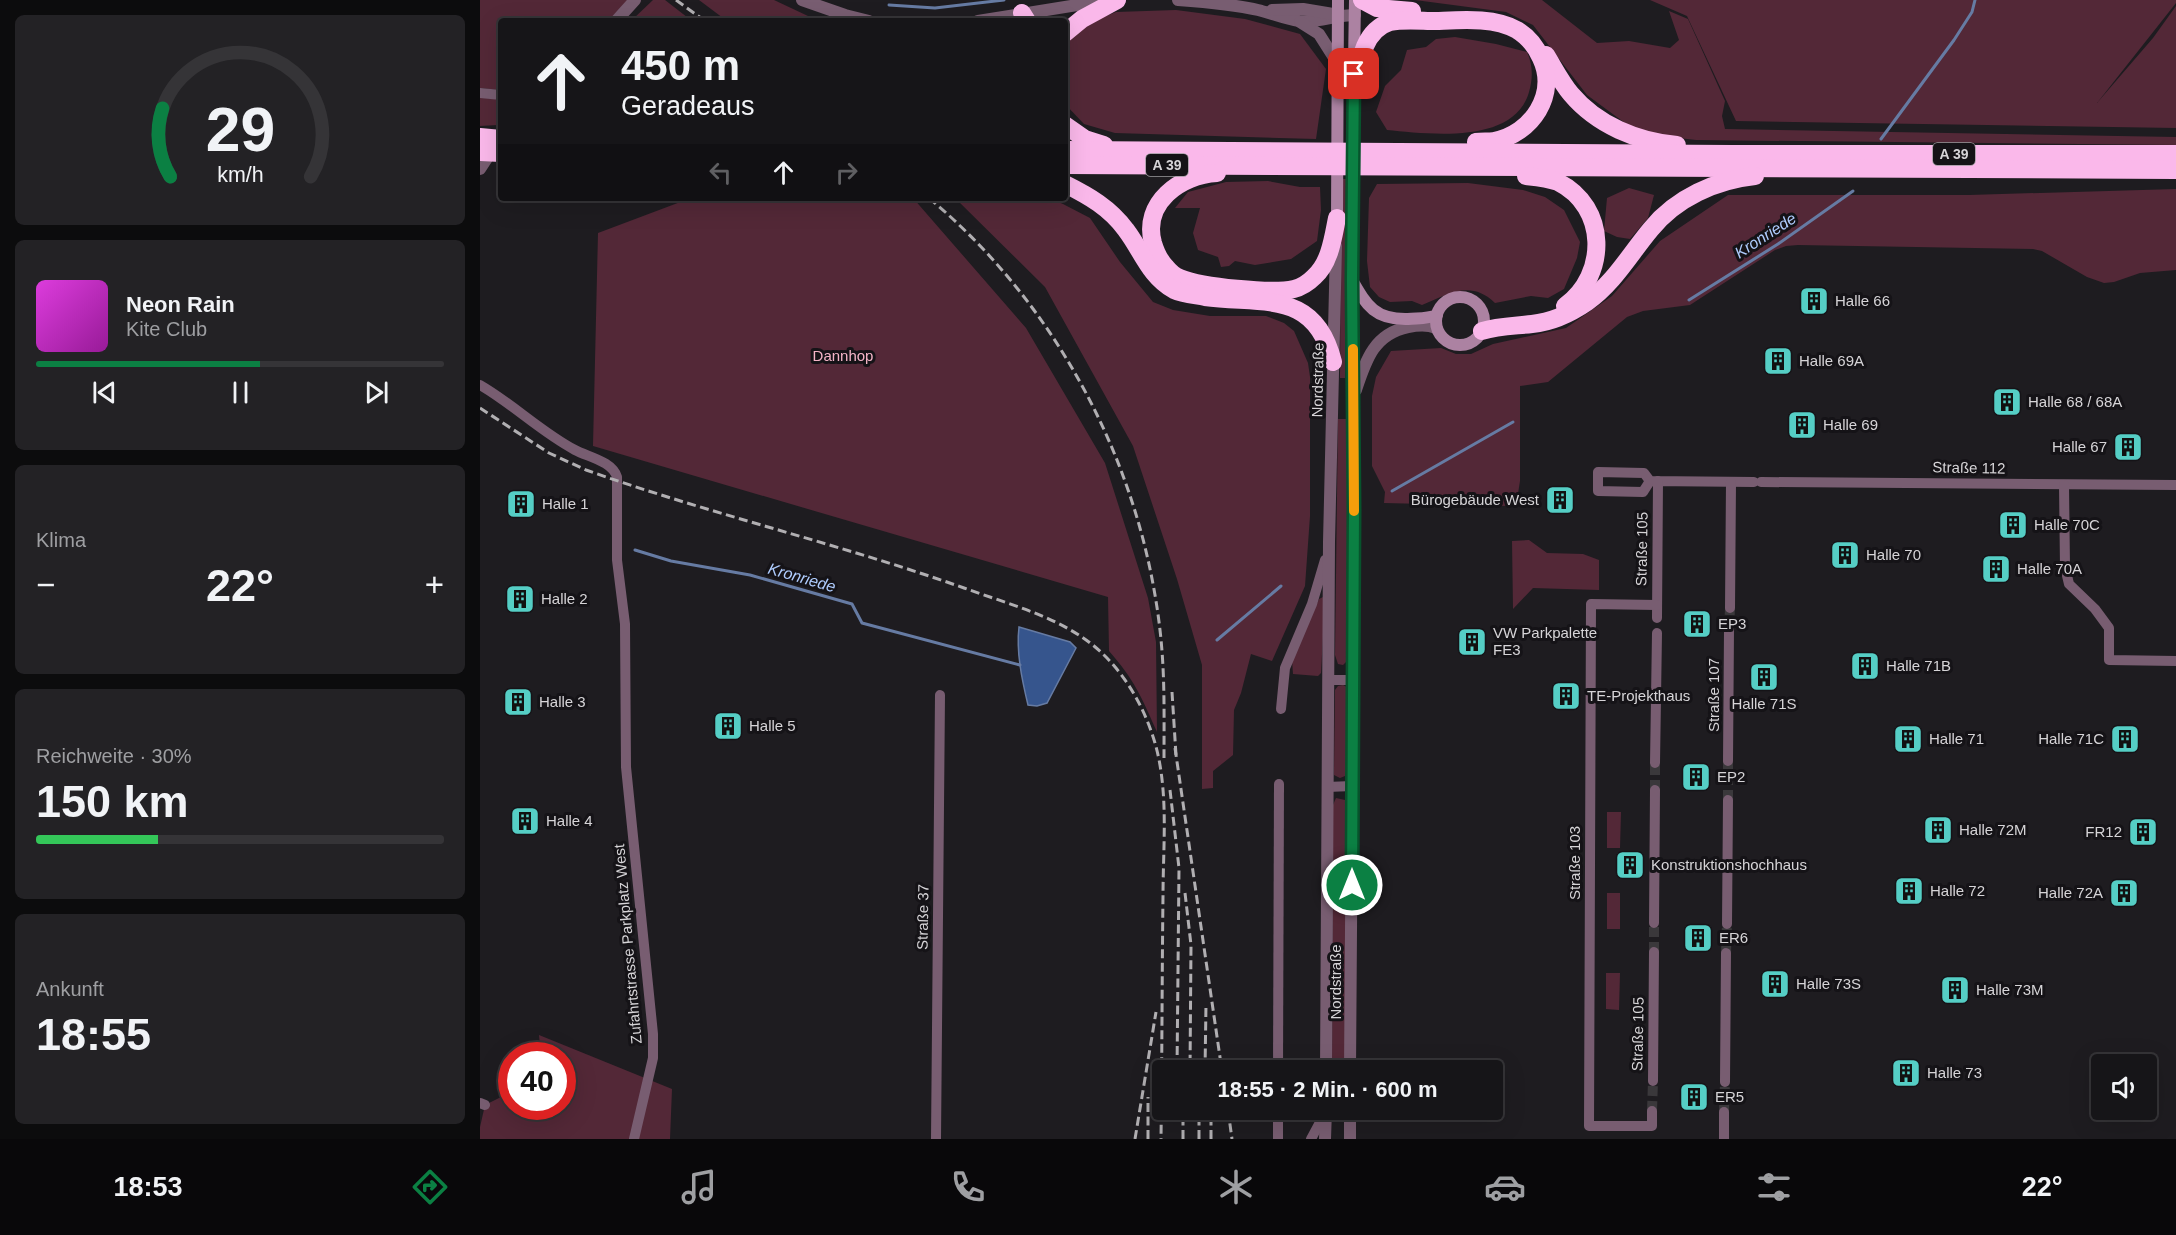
<!DOCTYPE html>
<html lang="de">
<meta charset="utf-8">
<style>
:root{--surface:#161518;--page:#232225;--text:#f1f3f6;--muted:#9e9fa2;--line:#353437;--accent:#0b8043}
body{margin:0;font-family:Helvetica,sans-serif;background:var(--page);color:var(--text);height:100vh;display:flex;flex-direction:column;font-size:22px;white-space:nowrap}
*{box-sizing:border-box;margin:0}
p{font-size:20px;color:var(--muted)}
.icon{flex:none;width:33px;height:33px;fill:none;stroke:currentColor;stroke-width:2;stroke-linecap:round;stroke-linejoin:round}
.map{position:relative;flex:1;overflow:hidden}
.drawer{display:flex;flex-direction:column;gap:15px;padding:15px;background:#0c0c0d;width:480px}
.drawer>*{flex:none}
.hud{position:absolute;left:18px;top:18px;width:570px;height:183px;border-radius:6px;box-shadow:0 6px 24px #0002,0 0 0 2px var(--line);background:#161518;color:var(--text);overflow:hidden}
.buttons{position:absolute;left:1611px;top:1054px;display:grid;gap:12px}
.buttons a{display:grid;place-items:center;width:66px;height:66px;border-radius:6px;background:var(--surface);box-shadow:0 6px 24px #0002,0 0 0 2px var(--line);font-size:30px}
.speed{position:absolute;left:18px;top:1042px;display:flex;gap:12px;font-size:30px;font-weight:700;text-align:center}
.speed>*{display:grid;place-content:center;width:78px;height:78px;border-radius:50%;background:var(--surface);box-shadow:0 6px 24px #0002,0 0 0 2px var(--line);line-height:1}
.speed .limit{border:9px solid #d22;background:#fff;color:#111}
.pin{position:absolute;display:grid;place-items:center;width:51px;height:51px;color:#fff;margin:-26px;border-radius:12px;box-shadow:0 3px 9px #0006}
.me{position:absolute;width:66px;margin:-33px;rotate:0deg;stroke-linejoin:round;filter:drop-shadow(0 0 4px #0008)}
.turn{display:flex;align-items:center;gap:21px;height:126px;padding:0 24px;font-size:27px}
.turn .icon{width:78px;height:78px;stroke-width:2.5}
.turn b{display:block;font-size:42px;line-height:51px}
.lanes{display:flex;align-items:center;height:57px;padding:0 24px;background:#0003;justify-content:center;gap:30px;direction:ltr}
.lanes .off{opacity:.35}
.big{font-size:45px;font-weight:600;line-height:1.1}
.drawer .tile{flex:1;display:flex;flex-direction:column;justify-content:center;gap:9px;min-width:0;padding:0 21px;border-radius:9px;background:var(--page)}
.drawer .dial{align-items:center;gap:0}
.dial svg{height:156px;overflow:visible;fill:none;stroke:var(--line);stroke-width:7;stroke-linecap:round;text-anchor:middle}
.dial text{fill:var(--text);stroke:none}
.song{display:flex;align-items:center;gap:18px}
.cover{width:72px;height:72px;border-radius:9px;background:linear-gradient(135deg,hsl(300 70% 55%),hsl(300 70% 35%))}
.played{height:6px;border-radius:3px;background:linear-gradient(90deg,var(--accent) 55%,var(--line) 55%)}
.keys{display:flex;justify-content:space-around;direction:ltr}
.heat{display:flex;justify-content:space-between;align-items:center;font-size:33px;direction:ltr}
.charge{height:9px;border-radius:4px;background:linear-gradient(90deg,#34c759 30%,var(--line) 0)}
.trip{position:absolute;left:672px;top:1060px;width:351px;height:60px;border-radius:6px;background:var(--surface);box-shadow:0 6px 24px #0002,0 0 0 2px var(--line);font-weight:600;line-height:60px;text-align:center}
.dock{display:flex;height:96px;justify-content:space-around;align-items:center;background:#09080a;color:var(--muted)}
.dock .icon{width:42px;height:42px}
.dock .on{color:var(--accent)}
.dock b{font-size:27px;color:var(--text)}
main{display:flex;flex:1;min-height:0}
.map>svg:first-child{display:block}
.green{fill:#532837}
.water{fill:#36558d;stroke:#667ba3;stroke-width:1.5}
.lines{fill:none;stroke-linecap:round;stroke-linejoin:round}
.stream{stroke:#667ba3;stroke-width:3}
.minor-tunnel{stroke:#3a383b;stroke-width:10;stroke-dasharray:10 5;stroke-linecap:butt}
.minor{stroke:#785d71;stroke-width:10}
.tertiary{stroke:#785d71;stroke-width:12}
.secondary{stroke:#ac82a2;stroke-width:12}
.motorway{stroke:#fab8ea;stroke-width:18}
.rail{stroke:#b1afb2;stroke-width:3;stroke-dasharray:9 4.5;stroke-linecap:butt}
.route-casing{stroke:#07532c;stroke-width:15}
.route{stroke:#0b8043;stroke-width:10}
.slow{stroke:#f59e0b;stroke-width:10}
.labels{text-anchor:middle;stroke-width:6;stroke-linejoin:round;paint-order:stroke}
.shield{fill:#151317;stroke:#9c9a9d;stroke-width:1.5}
.shield-label{font-size:14px;font-weight:bold;fill:#d6d4d7}
.poi-label{font-size:15px;fill:#d6d4d7;stroke:#151317;text-anchor:start}
.park-label{font-size:15px;fill:#f4b4c7;stroke:#151317}
.street-label{font-size:15px;fill:#d6d4d7;stroke:#151317}
.water-label{font-size:16px;font-style:italic;fill:#afccfe;stroke:#151317}
</style>
<main>
<section class="drawer">
<div class="tile dial"><svg viewBox="0 0 100 80">
<path d="M14 69A42 42 0 1 1 86 69"/>
<path d="M14 69A42 42 0 0 1 10 34" stroke="#0b8043"/>
<text x="50" y="56" font-size="32" font-weight="700">29</text>
<text x="50" y="72" font-size="11">km/h</text>
</svg></div>
<div class="tile">
<div class="song"><i class="cover"></i><div><b>Neon Rain</b><p>Kite Club</p></div></div>
<div class="played"></div>
<div class="keys"><svg class="icon" aria-label="previous" viewBox="0 0 24 24"><path d="M18 5L8 12l10 7zM5 5v14"/></svg><svg class="icon" aria-label="pause" viewBox="0 0 24 24"><path d="M8 5v14M16 5v14"/></svg><svg class="icon" aria-label="next" viewBox="0 0 24 24"><path d="M6 5l10 7-10 7zM19 5v14"/></svg></div>
</div>
<div class="tile"><p>Klima</p>
<div class="heat"><a>−</a><b class="big">22°</b><a>+</a></div>
</div>
<div class="tile"><p>Reichweite · 30%</p><b class="big">150 km</b><div class="charge"></div></div>
<div class="tile"><p>Ankunft</p><b class="big">18:55</b></div>
</section>
<div class="map">
<svg width="1696" height="1139" viewBox="0 0 1696 1139">
<rect width="100%" height="100%" fill="#1e1c20"/>
<!-- green -->
<g class="green">
<polygon points="0,0 148,0 128,21 21,21 21,90 0,88"/>
<polygon points="173,0 185,0 212,21 151,21"/>
<polygon points="219,0 294,0 328,16 344,21 247,21"/>
<polygon points="935,0 1062,0 1117,43 1149,41 1190,48 1199,40 1189,11 1208,19 1245,101 1242,116 1245,129 1696,137 1696,145 1216,140 1172,135 1149,126 1107,95 1053,25 1026,12"/>
<polygon points="1170,0 1696,0 1696,3 1617,103 1673,38 1696,6 1696,128 1256,121 1207,16"/>
<polygon points="696,10 765,19 820,34 846,69 836,139 635,133 604,124 585,104 585,43 608,23 636,12"/>
<path d="M975 37 1016 44 1047 52C1053 65 1053 78 1049 92 1034 145 949 134 907 130L896 112 905 86 921 70 927 50 946 47 956 39Z"/>
<polygon points="0,97 21,100 21,123 18,125 0,126"/>
<polygon points="861,179 866,179 865,378 860,378"/>
<polygon points="788,181 820,187 840,187 841,210 837,241 811,259 775,265 755,261 749,266 741,267 738,257 718,250 713,233 720,208 695,208 708,192 746,182"/>
<path d="M988 183 1043 190 1065 197 1084 210 1100 242 1097 258 1084 289 1068 298 1051 296 1015 303C991 279 968 294 942 305L932 301 910 302 899 297 890 287 887 261 889 198 897 184Z"/>
<polygon points="1149,188 1174,195 1168,218 1150,239 1137,237 1124,231 1127,198"/>
<polygon points="1696,189 1696,270 1660,273 1634,282 1624,283 1607,277 1562,251 1553,249 1318,245 1306,246 1295,250 1210,305 1163,311 1147,317 1068,382 1040,386 1040,481 1037,500 1028,506 904,503 905,492 892,466 892,396 896,377 911,351 961,348 976,354 991,354 1013,344 1086,328 1132,296 1180,241 1248,195 1489,195"/>
<path d="M211 198H433L546 328 625 463 668 598 676 642 677 732C662 698 654 679 629 651L628 597 113 446 118 233Z"/>
<polygon points="475,198 568,198 583,204 610,218 640,262 673,302 693,310 730,316 786,316 804,323 814,331 828,363 830,377 830,516 825,586 792,661 771,654 761,693 754,710 753,755 733,771 733,788 722,789 722,665 697,579 653,446 565,287"/>
<polygon points="858,419 867,419 868,648 866,662 863,665 858,664 855,655"/>
<polygon points="1049,540 1067,553 1103,554 1119,560 1119,590 1053,588 1033,609 1032,541"/>
<polygon points="843,597 845,601 841,673 838,676 813,674 812,660 839,599"/>
<polygon points="863,685 867,687 867,769 865,776 860,778 854,775 854,769 855,690 858,686"/>
<polygon points="856,798 865,800 867,806 865,1071 852,1071 853,805"/>
<polygon points="1127,812 1141,812 1140,848 1127,848"/>
<rect x="1127" y="893" width="13" height="36"/>
<polygon points="1126,973 1140,973 1139,1010 1126,1009"/>
<polygon points="59,1035 192,1089 190,1139 0,1139 0,1127 5,1105 31,1092 32,1107 82,1107 82,1056 61,1056"/>
</g>
<!-- water -->
<path class="water" d="M539 627 590 642 596 648 567 703 557 706 548 705C542 680 536 652 539 627Z"/>
<g class="lines">
<!-- stream -->
<g class="stream">
<polyline points="409,5 455,8 524,0"/>
<polyline points="1401,139 1474,40 1492,12 1495,0"/>
<polyline points="1209,300 1298,244 1373,191"/>
<polyline points="912,491 1033,422"/>
<polyline points="155,550 191,561 270,575 372,604 382,623 540,665"/>
<polyline points="737,640 801,586"/>
</g>
<!-- minor-tunnel -->
<g class="minor-tunnel">
<polyline points="1249,630 1250,608"/>
<polyline points="1175,790 1175,763"/>
<polyline points="1248,800 1248,761"/>
<polyline points="1174,952 1174,923"/>
<polyline points="1246,953 1247,924"/>
<polyline points="1172,1111 1173,1081"/>
<polyline points="1244,1112 1245,1082"/>
</g>
<!-- minor -->
<g class="minor">
<polyline points="0,93 21,95"/>
<path d="M0 385C33 404 61 432 95 450 108 457 132 461 137 477V560L145 624 146 767 173 1034V1058L154 1139"/>
<polyline points="1170,481 1163,492 1118,491 1118,472 1164,473 1170,481 1274,482"/>
<polyline points="1281,482 1696,485"/>
<polyline points="1584,485 1585,567 1589,584 1615,609 1629,628 1629,660 1696,661"/>
<polyline points="1250,608 1251,482"/>
<polyline points="1177,618 1178,481"/>
<polyline points="848,680 873,680"/>
<polyline points="801,709 805,668 832,604 845,560"/>
<polyline points="1248,761 1249,630"/>
<polyline points="1175,763 1177,633"/>
<polyline points="847,787 872,786"/>
<polyline points="1174,923 1175,790"/>
<polyline points="1247,924 1248,800"/>
<polyline points="798,1071 799,784"/>
<polyline points="1173,1081 1174,952"/>
<polyline points="1245,1082 1246,953"/>
<polyline points="0,1103 5,1105"/>
<polyline points="1172,1111 1172,1126 1109,1126 1111,604 1177,605"/>
<polyline points="456,1139 460,695"/>
<polyline points="798,1139 798,1110"/>
<polyline points="831,1139 846,1111"/>
<polyline points="1244,1139 1244,1112"/>
</g>
<!-- tertiary -->
<g class="tertiary">
<polyline points="322,0 365,15 389,21"/>
<path d="M698 0C725 2 752 4 778 10 791 13 805 19 819 21 838 23 856 15 875 15"/>
<polyline points="792,10 823,9 853,14"/>
<polyline points="136,21 155,0"/>
<polyline points="498,21 628,0"/>
<polyline points="820,22 839,34 858,64"/>
<polyline points="0,169 13,149"/>
<path d="M876 390C886 360 894 334 928 327 938 325 947 324 956 328"/>
<polyline points="846,1071 849,542 856,246"/>
<polyline points="870,1071 874,510 872,280"/>
<polyline points="845,1139 846,1110"/>
<polyline points="870,1139 870,1110"/>
</g>
<!-- secondary -->
<g class="secondary">
<polyline points="874,65 875,0"/>
<path d="M874 85 872 280C887 306 895 320 928 319 938 318 947 319 957 315"/>
<polyline points="857,218 858,0"/>
<circle cx="980" cy="321" r="24"/>
</g>
<!-- motorway -->
<g class="motorway">
<polyline points="882,0 897,8 932,11"/>
<polyline points="542,13 547,21"/>
<polyline points="585,33 602,19 637,0"/>
<path d="M1066 55C1074 68 1081 82 1091 94 1117 125 1158 142 1197 145"/>
<path d="M874 92C879 68 881 31 910 22 923 19 942 21 956 21 981 20 1014 17 1037 30 1047 36 1056 47 1061 58 1078 94 1052 134 1014 141 1008 142 1002 141 996 142"/>
<polyline points="585,125 605,139 624,145"/>
<polyline points="0,137 21,139"/>
<polyline points="585,150 1252,154 1696,154"/>
<polyline points="0,152 21,153"/>
<polyline points="585,165 1696,170"/>
<path d="M737 173C700 175 662 203 673 243 676 253 679 260 686 267 690 272 695 276 700 278 722 287 792 294 814 289 822 287 829 282 834 277 850 263 853 238 857 218"/>
<path d="M1046 176C1056 177 1068 178 1078 182 1128 207 1128 275 1085 306"/>
<path d="M585 184C609 196 630 208 646 230 662 251 669 276 694 290 703 294 715 295 725 297 783 305 835 289 853 362"/>
<path d="M1002 331C1018 326 1035 326 1052 324 1072 322 1091 313 1107 302 1134 283 1150 254 1171 229 1196 198 1236 180 1275 176"/>
</g>
<!-- rail -->
<g class="rail">
<polyline points="196,0 225,21"/>
<path d="M449 198C577 305 661 464 680 630 685 673 684 715 684 758"/>
<path d="M0 408 69 453 106 470C230 514 360 544 484 588 528 604 577 616 614 646 644 671 664 706 675 743 689 792 683 846 683 896 682 977 682 1058 681 1139"/>
<polyline points="692,692 696,755"/>
<polyline points="695,748 742,1071"/>
<polyline points="690,790 699,868 697,1071"/>
<polyline points="705,893 711,945 710,1071"/>
<polyline points="725,1071 726,1004"/>
<polyline points="748,1110 752,1139"/>
<polyline points="655,1139 676,1012"/>
<polyline points="668,1139 668,1097"/>
<polyline points="703,1139 703,1110"/>
<polyline points="719,1139 719,1110"/>
<polyline points="731,1139 731,1110"/>
</g>
</g>
<g class="lines">
<!-- route casing -->
<g class="route-casing">
<polyline id="route" points="872,885 874,510 872,280 874,74"/>
</g>
<!-- route -->
<use href="#route" class="route"/>
<!-- slow -->
<polyline class="slow" points="873,349 874,511"/>
</g>
<!-- icons -->
<defs>
<g id="building-square" transform="scale(1.5)"><rect x="-9" y="-9" width="18" height="18" rx="4" fill="#55cec5" stroke="#151317"/><path d="M-4-6H4V6H1V3H-1V6H-4ZM-2.5-4.3h1.7v1.8h-1.7ZM.8-4.3h1.7v1.8H.8ZM-2.5-1h1.7V.8h-1.7ZM.8-1h1.7V.8H.8Z" fill="#111"/></g>
</defs>
<g fill-rule="evenodd">
<use href="#building-square" x="1334" y="301"/>
<use href="#building-square" x="1298" y="361"/>
<use href="#building-square" x="1527" y="402"/>
<use href="#building-square" x="1322" y="425"/>
<use href="#building-square" x="1648" y="447"/>
<use href="#building-square" x="1080" y="500"/>
<use href="#building-square" x="41" y="504"/>
<use href="#building-square" x="1533" y="525"/>
<use href="#building-square" x="1365" y="555"/>
<use href="#building-square" x="1516" y="569"/>
<use href="#building-square" x="40" y="599"/>
<use href="#building-square" x="1217" y="624"/>
<use href="#building-square" x="992" y="642"/>
<use href="#building-square" x="1385" y="666"/>
<use href="#building-square" x="1284" y="677"/>
<use href="#building-square" x="1086" y="696"/>
<use href="#building-square" x="38" y="702"/>
<use href="#building-square" x="248" y="726"/>
<use href="#building-square" x="1428" y="739"/>
<use href="#building-square" x="1645" y="739"/>
<use href="#building-square" x="1216" y="777"/>
<use href="#building-square" x="45" y="821"/>
<use href="#building-square" x="1458" y="830"/>
<use href="#building-square" x="1663" y="832"/>
<use href="#building-square" x="1150" y="865"/>
<use href="#building-square" x="1429" y="891"/>
<use href="#building-square" x="1644" y="893"/>
<use href="#building-square" x="1218" y="938"/>
<use href="#building-square" x="1295" y="984"/>
<use href="#building-square" x="1475" y="990"/>
<use href="#building-square" x="1426" y="1073"/>
<use href="#building-square" x="1214" y="1097"/>
</g>
<g class="labels">
<!-- shield labels -->
<g class="shield">
<rect x="1453" y="143" width="42" height="22" rx="4.5"/>
<rect x="666" y="154" width="42" height="22" rx="4.5"/>
</g>
<g class="shield-label">
<text x="1474" y="159">A 39</text>
<text x="687" y="170">A 39</text>
</g>
<!-- poi labels -->
<g class="poi-label">
<text x="1355" y="306">Halle 66</text>
<text x="1319" y="366">Halle 69A</text>
<text x="1548" y="407">Halle 68 / 68A</text>
<text x="1343" y="430">Halle 69</text>
<text x="1627" y="452" text-anchor="end">Halle 67</text>
<text x="1059" y="505" text-anchor="end">Bürogebäude West</text>
<text x="62" y="509">Halle 1</text>
<text x="1554" y="530">Halle 70C</text>
<text x="1386" y="560">Halle 70</text>
<text x="1537" y="574">Halle 70A</text>
<text x="61" y="604">Halle 2</text>
<text x="1238" y="629">EP3</text>
<text x="1013" y="638">VW Parkpalette<tspan x="1013" dy="17">FE3</tspan></text>
<text x="1406" y="671">Halle 71B</text>
<text x="1107" y="701">TE-Projekthaus</text>
<text x="59" y="707">Halle 3</text>
<text x="1284" y="709" text-anchor="middle">Halle 71S</text>
<text x="269" y="731">Halle 5</text>
<text x="1449" y="744">Halle 71</text>
<text x="1624" y="744" text-anchor="end">Halle 71C</text>
<text x="1237" y="782">EP2</text>
<text x="66" y="826">Halle 4</text>
<text x="1479" y="835">Halle 72M</text>
<text x="1642" y="837" text-anchor="end">FR12</text>
<text x="1171" y="870">Konstruktionshochhaus</text>
<text x="1450" y="896">Halle 72</text>
<text x="1623" y="898" text-anchor="end">Halle 72A</text>
<text x="1239" y="943">ER6</text>
<text x="1316" y="989">Halle 73S</text>
<text x="1496" y="995">Halle 73M</text>
<text x="1447" y="1078">Halle 73</text>
<text x="1235" y="1102">ER5</text>
</g>
<!-- park labels -->
<g class="park-label">
<text x="363" y="361">Dannhop</text>
</g>
<!-- street labels -->
<g class="street-label">
<text transform="translate(838 380) rotate(-89)" y="5">Nordstraße</text>
<text transform="translate(1489 468) rotate(1)" y="5">Straße 112</text>
<text transform="translate(1162 549) rotate(-89)" y="5">Straße 105</text>
<text transform="translate(1234 695) rotate(-90)" y="5">Straße 107</text>
<text transform="translate(1095 863) rotate(-90)" y="5">Straße 103</text>
<text transform="translate(443 917) rotate(-89)" y="5">Straße 37</text>
<text transform="translate(148 944) rotate(-95)" y="5">Zufahrtstrasse Parkplatz West</text>
<text transform="translate(856 982) rotate(-90)" y="5">Nordstraße</text>
<text transform="translate(1158 1034) rotate(-89)" y="5">Straße 105</text>
</g>
<!-- water labels -->
<g class="water-label">
<text transform="translate(1285 235) rotate(-33)" y="6">Kronriede</text>
<text transform="translate(322 577) rotate(16)" y="6">Kronriede</text>
</g>
</g>
</svg>
<div class="buttons">
<a><svg class="icon" aria-label="sound" viewBox="0 0 24 24"><path d="M4 9h4l5-4v14l-5-4H4zM17 9q2 3 0 6"/></svg></a>
</div>
<div class="speed"><div class="limit">40</div></div>
<div class="pin" style="left:874px;top:74px;background:#d93025"><svg class="icon" aria-label="arrive" viewBox="0 0 24 24"><path d="M6 21V4h12l-3 4 3 4H6"/></svg></div>
<svg class="me" style="left:872px;top:885px" viewBox="-20 -20 40 40"><circle r="17" fill="#0b8043" stroke="#fff" stroke-width="3"/><path d="M0-11L8 9 0 5-8 9z" fill="#fff"/></svg>
<div class="trip">18:55 · 2 Min. · 600 m</div>
<div class="hud">
<div class="turn"><svg class="icon" aria-label="ahead" viewBox="0 0 24 24"><path d="M12 20V5M6 11l6-6 6 6"/></svg><div><b>450 m</b>Geradeaus</div></div>
<div class="lanes"><svg class="icon off" aria-label="left" viewBox="0 0 24 24"><path d="M17 20v-9H6M10 6l-5 5 5 5"/></svg><svg class="icon" aria-label="ahead" viewBox="0 0 24 24"><path d="M12 20V5M6 11l6-6 6 6"/></svg><svg class="icon off" aria-label="right" viewBox="0 0 24 24"><path d="M7 20v-9h11M14 6l5 5-5 5"/></svg></div>
</div>
</div>
</main>
<nav class="dock">
<b>18:53</b>
<svg class="icon on" aria-label="directions" viewBox="0 0 24 24"><path d="M12 3l9 9-9 9-9-9zM9 14v-3h6M13 9l2 2-2 2"/></svg>
<svg class="icon" aria-label="music" viewBox="0 0 24 24"><path d="M9 18V5l10-2v13"/><circle cx="6" cy="18" r="3"/><circle cx="16" cy="16" r="3"/></svg>
<svg class="icon" aria-label="phone" viewBox="0 0 24 24"><path d="M5 4h4l2 5-3 2q2 4 5 5l2-3 5 2v4C11 20 4 13 5 4z"/></svg>
<svg class="icon" aria-label="climate" viewBox="0 0 24 24"><path d="M12 3v18M4 7l16 10M4 17L20 7"/></svg>
<svg class="icon" aria-label="car" viewBox="0 0 24 24"><path d="M5 17H2v-5l4-1 3-4h7l3 4 3 1v5h-3M9 17h6M6 11h13"/><circle cx="7" cy="17" r="2"/><circle cx="17" cy="17" r="2"/></svg>
<svg class="icon" aria-label="filters" viewBox="0 0 24 24"><path d="M4 7h16M4 17h16"/><circle cx="9" cy="7" r="2"/><circle cx="15" cy="17" r="2"/></svg>
<b>22°</b>
</nav>
